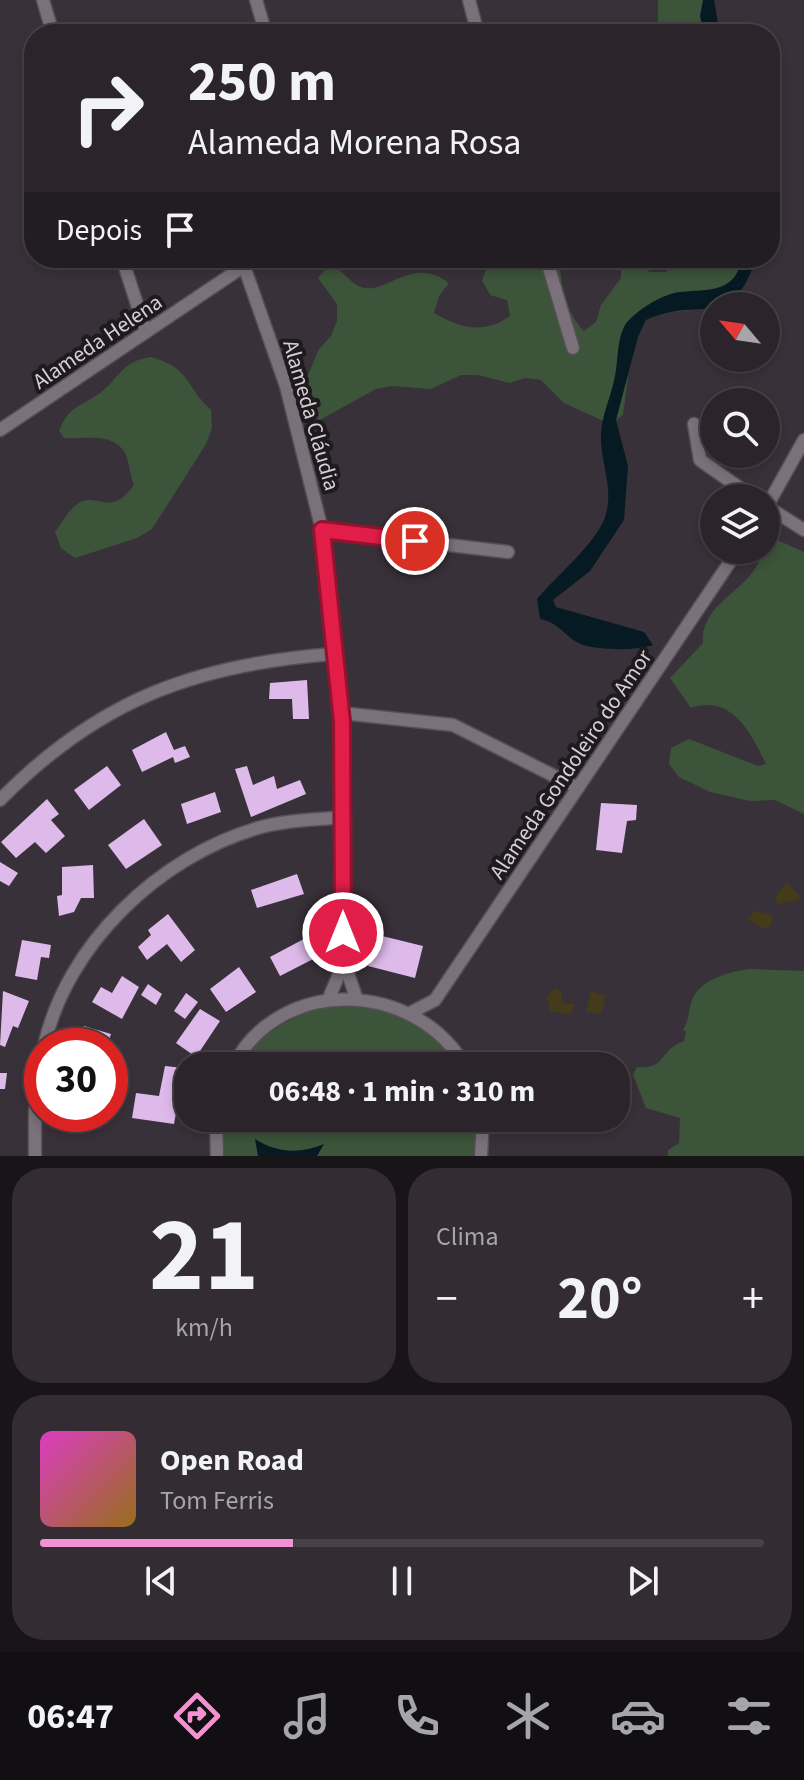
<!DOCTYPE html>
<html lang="pt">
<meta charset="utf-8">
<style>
:root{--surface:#2b252b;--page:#332d33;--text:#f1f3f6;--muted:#a6a5a9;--line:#474247;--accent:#f491d3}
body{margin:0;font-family:"Source Sans 3",sans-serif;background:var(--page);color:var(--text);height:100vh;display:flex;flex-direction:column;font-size:30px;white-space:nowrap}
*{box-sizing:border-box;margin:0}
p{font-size:26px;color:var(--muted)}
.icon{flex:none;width:44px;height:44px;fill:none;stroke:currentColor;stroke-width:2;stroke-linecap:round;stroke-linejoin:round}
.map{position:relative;height:1156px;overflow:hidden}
.sheet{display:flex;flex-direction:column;gap:12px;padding:12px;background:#181418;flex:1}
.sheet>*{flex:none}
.guide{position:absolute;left:24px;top:24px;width:756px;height:244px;border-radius:32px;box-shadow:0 4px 12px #0003,0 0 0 2px var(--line);background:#2b252b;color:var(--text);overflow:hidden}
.needle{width:52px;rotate:299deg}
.fabs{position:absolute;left:700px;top:292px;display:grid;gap:16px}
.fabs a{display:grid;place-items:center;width:80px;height:80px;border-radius:50%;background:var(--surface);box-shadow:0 4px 12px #0003,0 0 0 2px var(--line);font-size:40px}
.speed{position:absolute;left:24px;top:1028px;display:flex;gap:16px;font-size:40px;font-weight:700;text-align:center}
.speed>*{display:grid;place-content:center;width:104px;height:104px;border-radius:50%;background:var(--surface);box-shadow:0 4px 12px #0003,0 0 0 2px var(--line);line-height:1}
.speed .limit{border:12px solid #d22;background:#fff;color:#111}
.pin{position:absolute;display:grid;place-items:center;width:68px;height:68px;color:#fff;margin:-34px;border:4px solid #fff;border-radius:50%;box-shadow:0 2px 8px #0007}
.me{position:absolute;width:88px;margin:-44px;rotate:0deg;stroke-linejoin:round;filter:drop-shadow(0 0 6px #0008)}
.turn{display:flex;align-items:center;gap:28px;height:168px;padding:0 32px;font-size:36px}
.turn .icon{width:104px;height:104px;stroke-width:2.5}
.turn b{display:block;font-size:56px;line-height:68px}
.then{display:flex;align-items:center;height:76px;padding:0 32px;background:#0003;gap:16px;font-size:30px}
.big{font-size:60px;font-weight:700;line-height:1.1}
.sheet .card{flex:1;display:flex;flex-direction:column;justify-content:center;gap:12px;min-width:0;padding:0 28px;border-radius:32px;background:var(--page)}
.sheet .dial{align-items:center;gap:0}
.dial b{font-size:104px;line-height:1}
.song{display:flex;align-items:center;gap:24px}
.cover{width:96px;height:96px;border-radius:12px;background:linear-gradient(135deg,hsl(310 70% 55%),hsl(40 70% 35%))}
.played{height:8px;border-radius:4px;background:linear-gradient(90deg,var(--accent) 35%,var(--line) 35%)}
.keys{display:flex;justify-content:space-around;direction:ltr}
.heat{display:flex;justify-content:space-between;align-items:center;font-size:44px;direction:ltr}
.sheet .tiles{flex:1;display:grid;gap:12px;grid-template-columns:1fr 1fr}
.card:last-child{grid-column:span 2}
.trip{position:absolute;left:174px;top:1052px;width:456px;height:80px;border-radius:32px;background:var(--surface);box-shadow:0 4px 12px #0003,0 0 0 2px var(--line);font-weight:700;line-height:80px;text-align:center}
.tab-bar{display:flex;height:128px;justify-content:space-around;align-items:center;background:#110f11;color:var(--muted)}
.tab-bar .icon{width:56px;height:56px}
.tab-bar .on{color:var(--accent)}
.tab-bar b{font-size:36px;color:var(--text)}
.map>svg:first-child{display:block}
.green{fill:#3c543a}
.sand{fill:#443b1b}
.water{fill:#061a23}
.building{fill:#debaeb}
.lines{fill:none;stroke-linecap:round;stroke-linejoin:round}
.minor-casing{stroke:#564f56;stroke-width:15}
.minor{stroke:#7b717a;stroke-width:12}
.route-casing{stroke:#92132f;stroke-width:20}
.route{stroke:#e11d48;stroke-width:14}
.labels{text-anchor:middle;stroke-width:8;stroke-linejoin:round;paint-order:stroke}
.street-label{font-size:22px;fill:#d5d0d5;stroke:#1e1a1e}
</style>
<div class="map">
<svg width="804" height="1156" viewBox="0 0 804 1156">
<rect width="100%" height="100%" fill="#393139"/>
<!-- green -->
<g class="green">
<polygon points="658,0 710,0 704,34 658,34"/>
<path d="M491 258H561C558 281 567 315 584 331L596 322 601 305 621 278V258H644L649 272H666L682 258H756C747 274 727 301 709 306 688 313 667 310 647 317L632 347 623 415 610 424 564 403 541 380 525 378 510 383 478 375H461L431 389 392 386 376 389 318 421C300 411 298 400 298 379L306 380 319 349 331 336 337 321V304L318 278 332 262C339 269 347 278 355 284 382 303 409 252 449 283L439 296 434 313C460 328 484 335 510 316L507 300 490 295 482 280Z"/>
<path d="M151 357C191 368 185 386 211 410L212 428 206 444 152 529 137 538 75 558 61 548 55 532C61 524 68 511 76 505 98 489 109 520 134 485 130 475 129 461 125 453 112 431 84 440 64 438L59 431C70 404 80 408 100 393 122 376 120 362 151 357Z"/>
<path d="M766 535 804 552V814L775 800 750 801 710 792 679 777 669 764 671 748 689 739 758 766 766 764C751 733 732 694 691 708L670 678 703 643C701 598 757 590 762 550H766Z"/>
<path d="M750 969 804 971V1156H668V1150L679 1143 680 1118 646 1108 633 1075 637 1067C667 1070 658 1050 684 1041L686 1032 683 1030C690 1019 688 1009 693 998 701 979 732 971 750 969Z"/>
<path d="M339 1003C390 1007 432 1018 460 1066H238C264 1029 296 1013 339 1003Z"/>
<polygon points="221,1118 478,1118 477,1156 222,1156"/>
</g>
<!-- sand -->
<g class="sand">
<polygon points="787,883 800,896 799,900 778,904 775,897"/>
<polygon points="756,911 772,915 771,926 764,929 747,918"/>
<polygon points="555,988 561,992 563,1003 574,1004 571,1015 550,1011 547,997"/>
<polygon points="591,991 606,996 601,1014 586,1012"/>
</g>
<!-- water -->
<g class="water">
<polygon points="703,0 714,0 720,34 704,34 700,16"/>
<path d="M742 258H756C732 333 701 295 646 320L638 337 616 420 628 466 624 520 590 571 553 600 556 607 644 632 653 645C636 651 600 650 583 645 566 639 561 623 540 619L537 599C555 577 599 541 606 514 613 488 602 466 601 441 600 417 611 398 615 376 618 362 617 340 624 327 630 315 655 299 668 295 693 285 734 302 742 258Z"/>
<path d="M255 1139C277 1153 300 1154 324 1144L317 1156H258Z"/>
</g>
<!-- building -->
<g class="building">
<polygon points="307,680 309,719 293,719 292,699 269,699 270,683"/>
<polygon points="166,732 174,750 185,746 190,757 175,763 173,757 142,772 132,750"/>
<polygon points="107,766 121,785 89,810 74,790"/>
<polygon points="247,766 253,785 274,776 277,789 300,780 306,794 251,817 235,769"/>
<polygon points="215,792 221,812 187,824 181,804"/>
<polygon points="47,799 59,814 51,820 65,836 46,853 35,842 16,858 1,842"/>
<polygon points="601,803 637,805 636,820 627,821 622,853 596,850"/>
<polygon points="144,819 162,845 126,869 108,845"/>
<polygon points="0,862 18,873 9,886 0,881"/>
<polygon points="93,865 94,898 81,898 74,912 59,916 57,896 62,895 62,867"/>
<polygon points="297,874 304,894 257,908 251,890"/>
<polygon points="168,914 195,950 181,962 167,944 147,960 138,947 151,935 148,930"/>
<polygon points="315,933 325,953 280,976 270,957"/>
<polygon points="378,935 423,946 415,978 368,966"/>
<polygon points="22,940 51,945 49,958 41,957 37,980 15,976"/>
<polygon points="239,967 256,992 226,1012 210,989"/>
<polygon points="122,976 139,987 122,1019 92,1002 101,987 112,993"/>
<polygon points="148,984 162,994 156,1005 141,995"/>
<polygon points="3,991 29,1001 18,1028 13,1026 5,1047 0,1045"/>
<polygon points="186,993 198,1002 185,1019 174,1011"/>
<polygon points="200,1009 220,1021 196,1057 176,1043"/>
<polygon points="84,1026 111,1034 107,1046 78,1046"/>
<polygon points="165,1066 184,1068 174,1124 132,1118 136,1093 159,1096"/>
<polygon points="0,1073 7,1073 5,1089 0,1089"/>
<polygon points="61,1114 87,1114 86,1119 81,1119 80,1131 61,1130"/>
</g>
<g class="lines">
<!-- minor casing -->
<g class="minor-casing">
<g id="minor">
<polyline points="43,0 53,34"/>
<polyline points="256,0 266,34"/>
<polyline points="469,0 478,34"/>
<polyline points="122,258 146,332"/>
<polyline points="546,258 573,348"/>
<polyline points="244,266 286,386 322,530 342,722 344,962 357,1000"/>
<polyline points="694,424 700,460 754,498"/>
<polyline points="0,430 256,258"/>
<polyline points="766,506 804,530"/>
<polyline points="766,508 804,440"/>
<polyline points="322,530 508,552"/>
<polyline points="341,713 453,725 578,788"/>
<path d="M0 800C98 700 196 664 334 654"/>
<polyline points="329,998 344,962"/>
<polyline points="410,1013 435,1000 738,550"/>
<path d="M44 1046C67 944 159 857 258 828 284 820 315 820 343 817"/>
<path d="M233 1066C281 974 416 981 465 1066"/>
<polyline points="216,1118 217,1156"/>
<polyline points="35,1156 35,1112 42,1056"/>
<polyline points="481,1156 483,1118"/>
</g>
</g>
<!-- minor -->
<use href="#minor" class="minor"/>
</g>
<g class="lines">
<!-- route casing -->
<g class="route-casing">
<polyline id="route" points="343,933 342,722 322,530 415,541"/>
</g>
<!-- route -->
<use href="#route" class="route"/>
</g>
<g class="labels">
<!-- street labels -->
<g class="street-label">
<text transform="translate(97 341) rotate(-34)" y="8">Alameda Helena</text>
<text transform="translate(312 415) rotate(74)" y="8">Alameda Cláudia</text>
<text transform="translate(570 764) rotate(-56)" y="8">Alameda Gondoleiro do Amor</text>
</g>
</g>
</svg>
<div class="fabs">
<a><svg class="needle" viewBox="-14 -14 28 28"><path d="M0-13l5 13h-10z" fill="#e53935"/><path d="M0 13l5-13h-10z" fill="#a6a5a9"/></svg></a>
<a><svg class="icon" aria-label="search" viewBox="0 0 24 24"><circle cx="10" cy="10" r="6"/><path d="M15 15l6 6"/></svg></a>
<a><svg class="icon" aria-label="layers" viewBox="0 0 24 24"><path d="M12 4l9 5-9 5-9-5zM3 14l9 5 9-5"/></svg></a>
</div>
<div class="speed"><div class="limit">30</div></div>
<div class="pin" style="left:415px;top:541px;background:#d93025"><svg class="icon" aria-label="arrive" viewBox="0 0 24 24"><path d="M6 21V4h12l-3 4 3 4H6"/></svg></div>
<svg class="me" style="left:343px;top:933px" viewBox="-20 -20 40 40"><circle r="17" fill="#e11d48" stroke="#fff" stroke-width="3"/><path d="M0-11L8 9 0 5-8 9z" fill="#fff"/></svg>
<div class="trip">06:48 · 1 min · 310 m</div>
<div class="guide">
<div class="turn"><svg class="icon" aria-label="right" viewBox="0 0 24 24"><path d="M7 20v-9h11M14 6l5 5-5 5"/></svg><div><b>250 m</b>Alameda Morena Rosa</div></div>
<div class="then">Depois<svg class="icon" aria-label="arrive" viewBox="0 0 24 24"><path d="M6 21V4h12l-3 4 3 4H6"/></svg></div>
</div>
</div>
<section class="sheet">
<div class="tiles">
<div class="card dial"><b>21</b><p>km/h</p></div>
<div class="card"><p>Clima</p>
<div class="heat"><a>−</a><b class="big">20°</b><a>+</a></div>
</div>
<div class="card">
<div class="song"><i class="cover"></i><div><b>Open Road</b><p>Tom Ferris</p></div></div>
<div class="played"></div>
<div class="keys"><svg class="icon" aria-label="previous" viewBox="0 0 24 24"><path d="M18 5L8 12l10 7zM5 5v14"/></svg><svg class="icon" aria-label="pause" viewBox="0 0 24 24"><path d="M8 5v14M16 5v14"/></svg><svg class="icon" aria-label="next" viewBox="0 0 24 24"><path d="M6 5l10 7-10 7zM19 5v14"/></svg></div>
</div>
</div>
</section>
<nav class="tab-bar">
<b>06:47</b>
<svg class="icon on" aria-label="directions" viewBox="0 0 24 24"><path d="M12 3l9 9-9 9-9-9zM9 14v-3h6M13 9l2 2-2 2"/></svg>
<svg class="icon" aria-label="music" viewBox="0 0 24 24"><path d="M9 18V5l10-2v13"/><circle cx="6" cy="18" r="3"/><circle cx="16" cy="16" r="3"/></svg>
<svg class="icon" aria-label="phone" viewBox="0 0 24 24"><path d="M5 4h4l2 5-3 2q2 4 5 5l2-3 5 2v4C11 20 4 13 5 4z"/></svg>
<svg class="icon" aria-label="climate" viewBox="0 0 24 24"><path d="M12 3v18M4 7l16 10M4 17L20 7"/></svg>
<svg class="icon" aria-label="car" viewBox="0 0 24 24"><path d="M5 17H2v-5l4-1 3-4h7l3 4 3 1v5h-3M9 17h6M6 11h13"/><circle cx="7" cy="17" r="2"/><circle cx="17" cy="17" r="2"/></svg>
<svg class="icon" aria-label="filters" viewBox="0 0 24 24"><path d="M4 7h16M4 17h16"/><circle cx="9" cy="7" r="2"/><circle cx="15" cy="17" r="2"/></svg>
</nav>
